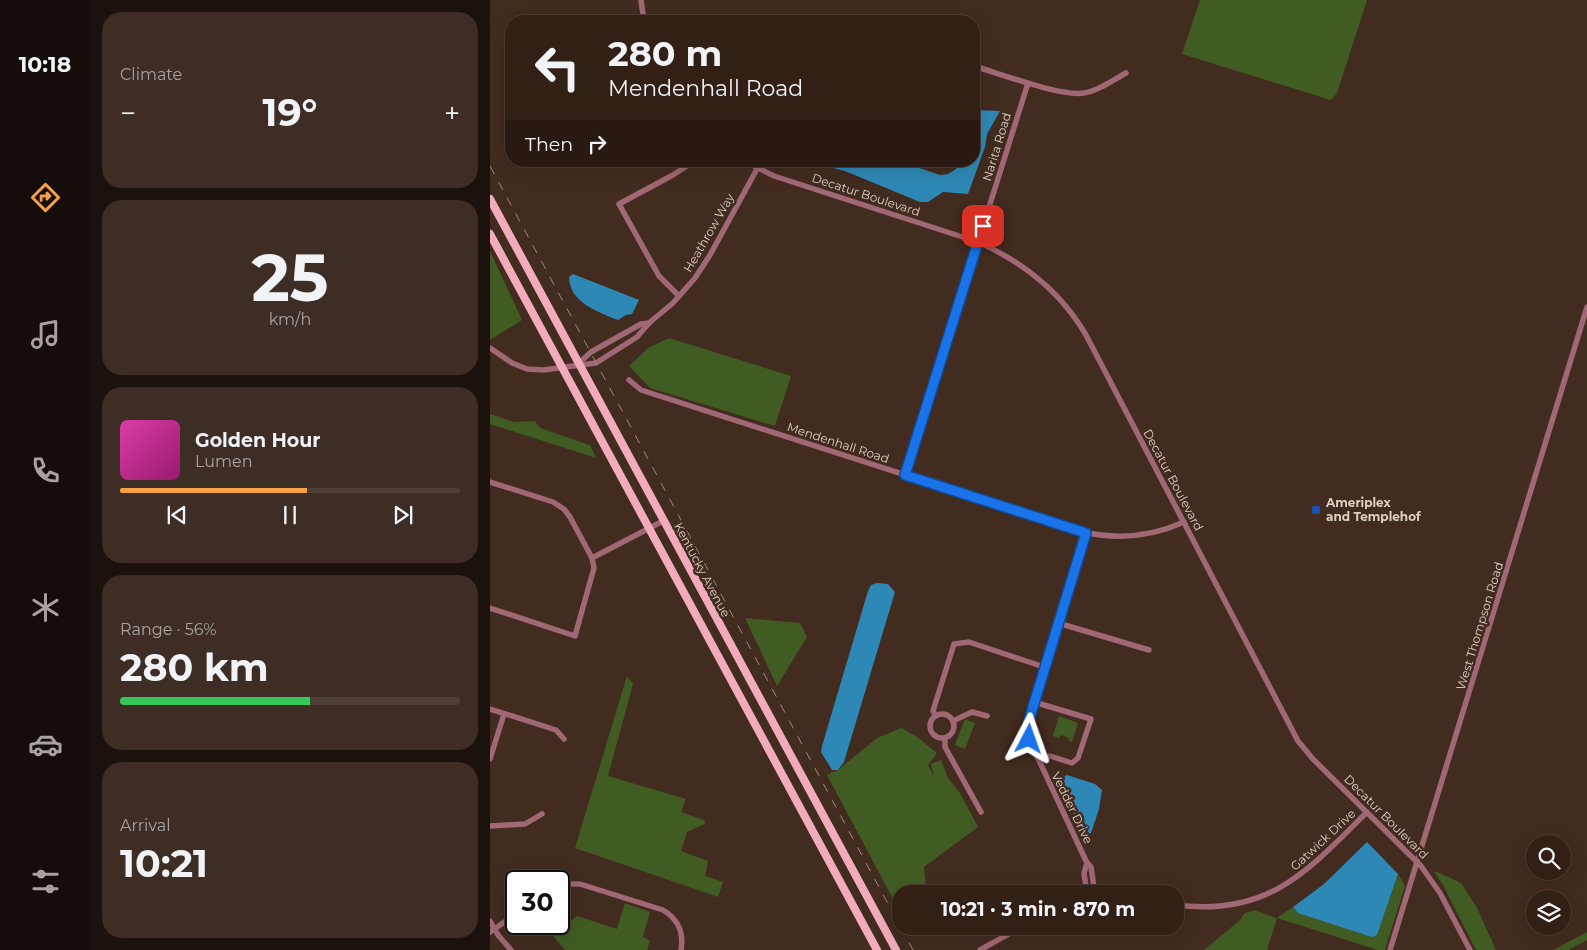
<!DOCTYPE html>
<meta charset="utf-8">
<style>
:root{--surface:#322017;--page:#3d2d24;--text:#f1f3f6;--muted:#a8a3a1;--line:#4d3e36;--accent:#f5a246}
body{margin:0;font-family:Montserrat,sans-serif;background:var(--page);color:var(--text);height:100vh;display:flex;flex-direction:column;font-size:19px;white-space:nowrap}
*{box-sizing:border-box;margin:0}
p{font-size:16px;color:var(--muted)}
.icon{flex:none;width:28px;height:28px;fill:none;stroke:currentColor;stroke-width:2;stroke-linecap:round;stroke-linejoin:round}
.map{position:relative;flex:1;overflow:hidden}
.sheet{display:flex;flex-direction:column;gap:12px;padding:12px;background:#1c120d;width:400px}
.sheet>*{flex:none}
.top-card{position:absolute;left:15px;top:15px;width:475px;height:152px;border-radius:20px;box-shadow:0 5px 20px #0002,0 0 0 1px var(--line);background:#322017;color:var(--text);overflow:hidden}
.controls{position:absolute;left:1036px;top:835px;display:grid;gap:10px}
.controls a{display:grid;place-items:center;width:45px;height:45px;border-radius:50%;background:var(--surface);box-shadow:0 5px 20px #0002,0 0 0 1px var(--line);font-size:25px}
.speed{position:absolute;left:15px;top:870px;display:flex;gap:10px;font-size:25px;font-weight:700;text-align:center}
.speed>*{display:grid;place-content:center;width:65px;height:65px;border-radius:50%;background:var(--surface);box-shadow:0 5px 20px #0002,0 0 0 1px var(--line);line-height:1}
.speed .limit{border:2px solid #111;border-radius:8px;background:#fff;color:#111}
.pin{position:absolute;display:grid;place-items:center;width:42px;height:42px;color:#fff;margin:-21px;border-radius:10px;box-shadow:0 2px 8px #0006}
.me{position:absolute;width:55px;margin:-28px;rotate:4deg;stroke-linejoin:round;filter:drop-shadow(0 0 4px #0008)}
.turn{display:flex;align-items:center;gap:18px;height:105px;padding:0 20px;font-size:22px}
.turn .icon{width:65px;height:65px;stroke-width:2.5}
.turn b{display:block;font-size:35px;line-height:42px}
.then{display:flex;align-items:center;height:48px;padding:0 20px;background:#0003;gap:10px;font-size:19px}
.big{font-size:38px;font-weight:700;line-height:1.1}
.sheet .tile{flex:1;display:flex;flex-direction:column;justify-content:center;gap:8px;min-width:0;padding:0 18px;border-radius:20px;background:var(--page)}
.sheet .dial{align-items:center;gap:0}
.dial b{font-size:65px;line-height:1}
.song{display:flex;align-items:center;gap:15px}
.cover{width:60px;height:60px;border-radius:8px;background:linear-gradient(135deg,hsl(320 70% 55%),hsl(320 70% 35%))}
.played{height:5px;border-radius:2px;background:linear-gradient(90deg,var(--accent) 55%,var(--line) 55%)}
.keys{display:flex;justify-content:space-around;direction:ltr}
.heat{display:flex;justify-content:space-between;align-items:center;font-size:28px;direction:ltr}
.charge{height:8px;border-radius:4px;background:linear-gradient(90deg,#34c759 56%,var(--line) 0)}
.trip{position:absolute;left:402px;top:885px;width:292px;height:50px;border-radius:20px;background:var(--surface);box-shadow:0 5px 20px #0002,0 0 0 1px var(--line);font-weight:700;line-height:50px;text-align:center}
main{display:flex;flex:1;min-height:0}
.tabs{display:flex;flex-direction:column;width:90px;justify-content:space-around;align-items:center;background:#140d09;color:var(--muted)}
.tabs .icon{width:35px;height:35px}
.tabs .on{color:var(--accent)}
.tabs b{font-size:22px;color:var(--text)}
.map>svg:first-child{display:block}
.green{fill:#415c23}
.water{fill:#2e88b5}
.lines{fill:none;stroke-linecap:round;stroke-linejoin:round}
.minor{stroke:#a06774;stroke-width:5.5}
.major{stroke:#f2abba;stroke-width:8}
.rail{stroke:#9c8a80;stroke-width:1;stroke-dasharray:9 9;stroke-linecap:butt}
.route-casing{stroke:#114b97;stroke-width:12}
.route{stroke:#1a73e8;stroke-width:9}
.transit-dot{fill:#1a4fb4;stroke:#422b1f;stroke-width:2}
.labels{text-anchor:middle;stroke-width:5;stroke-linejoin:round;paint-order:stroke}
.street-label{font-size:12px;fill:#decfc7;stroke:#422b1f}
.poi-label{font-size:12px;font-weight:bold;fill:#decfc7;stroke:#422b1f;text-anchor:start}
</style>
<main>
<nav class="tabs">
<b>10:18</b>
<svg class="icon on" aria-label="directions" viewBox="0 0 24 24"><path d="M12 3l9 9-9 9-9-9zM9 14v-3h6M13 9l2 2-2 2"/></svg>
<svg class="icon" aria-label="music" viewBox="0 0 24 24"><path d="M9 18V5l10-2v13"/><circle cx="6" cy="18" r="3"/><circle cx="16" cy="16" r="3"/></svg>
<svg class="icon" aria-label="phone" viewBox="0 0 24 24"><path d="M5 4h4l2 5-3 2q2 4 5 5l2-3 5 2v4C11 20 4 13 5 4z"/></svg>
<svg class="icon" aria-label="climate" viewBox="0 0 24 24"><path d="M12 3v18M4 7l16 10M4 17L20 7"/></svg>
<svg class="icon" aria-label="car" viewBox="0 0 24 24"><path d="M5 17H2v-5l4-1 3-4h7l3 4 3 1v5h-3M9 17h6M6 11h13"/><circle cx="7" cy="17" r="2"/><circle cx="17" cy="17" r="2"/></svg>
<svg class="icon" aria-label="filters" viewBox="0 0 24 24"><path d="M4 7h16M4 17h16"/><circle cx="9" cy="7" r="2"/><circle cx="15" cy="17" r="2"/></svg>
</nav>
<section class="sheet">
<div class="tile"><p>Climate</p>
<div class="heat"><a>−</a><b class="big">19°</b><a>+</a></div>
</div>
<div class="tile dial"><b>25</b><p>km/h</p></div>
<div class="tile">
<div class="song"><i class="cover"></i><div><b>Golden Hour</b><p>Lumen</p></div></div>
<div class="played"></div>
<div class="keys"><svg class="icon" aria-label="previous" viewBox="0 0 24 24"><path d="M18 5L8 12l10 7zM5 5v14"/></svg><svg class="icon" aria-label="pause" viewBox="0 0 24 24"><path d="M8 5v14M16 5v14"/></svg><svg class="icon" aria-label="next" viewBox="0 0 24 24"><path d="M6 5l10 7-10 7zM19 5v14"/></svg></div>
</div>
<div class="tile"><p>Range · 56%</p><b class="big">280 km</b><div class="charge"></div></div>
<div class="tile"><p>Arrival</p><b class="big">10:21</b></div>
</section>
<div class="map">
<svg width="1097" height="950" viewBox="0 0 1097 950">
<rect width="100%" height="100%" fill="#422b1f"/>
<!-- green -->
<g class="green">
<polygon points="710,0 877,0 847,93 841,100 692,54"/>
<polygon points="0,251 32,320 0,340"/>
<polygon points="179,338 301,376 285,426 160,388 139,366 158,348"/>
<polygon points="0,414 24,422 45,421 50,428 100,445 106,458 0,424"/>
<polygon points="255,618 310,623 317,637 287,686"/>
<polygon points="137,676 143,684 118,776 196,799 191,812 214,820 215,824 197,832 191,851 218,861 215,876 233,882 228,897 85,848"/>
<polygon points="569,716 588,723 582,742 579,741 579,738 571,735 569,738 563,736"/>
<polygon points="475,719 485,723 475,749 465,745"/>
<polygon points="411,728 426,736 447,753 438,765 444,777 441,764 451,760 458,778 470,793 488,827 434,867 437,894 411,894 411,914 337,775 348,770 387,738"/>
<polygon points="944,872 947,872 971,883 987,908 1006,950 986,950 953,885"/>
<polygon points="908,874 915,886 895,950 888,950 787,918 777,950 714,950 750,920 755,913 765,910 786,918 803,907 808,913 887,935"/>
<polygon points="135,903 160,912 153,937 160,941 157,950 75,950 62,935 87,916 127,929"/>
<polygon points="1097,932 1097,940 1078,950 1063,950"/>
</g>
<!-- water -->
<g class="water">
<polygon points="485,110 510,111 497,134 495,147 478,194 453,192 438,202 430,202 355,171 315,161 409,161 450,175 458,174 466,169 469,161 484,161"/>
<path d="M83 274 149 300 142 314 136 315 128 320C108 312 79 302 79 277Z"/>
<polygon points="387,583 398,584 405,592 354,762 348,770 342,770 331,752 332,746 378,591 381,585"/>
<polygon points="577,775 605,784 612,790 609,809 601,833 597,835 592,833 571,785 570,779"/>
<polygon points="877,842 908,874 887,935 882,937 808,913 803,907 834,884"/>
</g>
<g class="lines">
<!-- minor -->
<g class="minor">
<polyline points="151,0 154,21"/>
<path d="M484 66C508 73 571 97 594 93 608 91 623 80 636 73"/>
<path d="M254 161 284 176 488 242C533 262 571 292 596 335L808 741 823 759 931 866 950 893 980 950"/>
<polyline points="189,296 169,276 129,204 183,175 204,161"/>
<polyline points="0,348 22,363 37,369 53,370 106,363 147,337 159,323 183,303 205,278 220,255 267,169"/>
<polyline points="88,364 101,352 151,324 159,323"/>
<path d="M139 380 151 390 593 532C629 540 661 537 694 522"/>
<polyline points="415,475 538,83"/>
<polyline points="0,482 63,502 74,509 80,517 102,558 104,568 85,636 0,608"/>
<polyline points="596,533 539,720 539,739 597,863 601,867 605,894"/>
<polyline points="102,558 173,521"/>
<polyline points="568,623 659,650"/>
<polyline points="544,702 601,719 588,758 582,763 560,756 547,757"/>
<polyline points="0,709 66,730 74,739"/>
<circle cx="452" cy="726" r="12"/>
<polyline points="446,716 443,711 464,644 479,642 554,667"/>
<polyline points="463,721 482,712 497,716"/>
<polyline points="455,738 455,747 491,812"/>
<polyline points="0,759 14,714"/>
<polyline points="0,826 35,824 52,814"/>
<polyline points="597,863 594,873 597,894"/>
<path d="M69 886 77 884H90L173 910C188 919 194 933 191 950"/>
<path d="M686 905C778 917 818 871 877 812"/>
<polyline points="0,921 8,935 21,950"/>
<polyline points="0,932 26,914"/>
<polyline points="490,950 533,926"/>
<polyline points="900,950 1097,307"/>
</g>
<!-- major -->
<g class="major">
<polyline points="0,199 406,950"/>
<polyline points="0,234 387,950"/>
</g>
<!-- rail -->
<polyline class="rail" points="0,166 423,950"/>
</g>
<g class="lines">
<!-- route casing -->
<g class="route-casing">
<polyline id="route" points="493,226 415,475 596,533 539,720 539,739"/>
</g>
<!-- route -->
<use href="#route" class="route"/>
</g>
<!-- markers -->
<rect class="transit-dot" x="821" y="505" width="10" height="10" rx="2.5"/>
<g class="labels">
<!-- street labels -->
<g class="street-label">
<text transform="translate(507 147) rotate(-73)" y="4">Narita Road</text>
<text transform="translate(376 195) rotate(18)" y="4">Decatur Boulevard</text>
<text transform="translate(219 233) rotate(-60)" y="4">Heathrow Way</text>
<text transform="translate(348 443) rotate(18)" y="4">Mendenhall Road</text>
<text transform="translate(683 480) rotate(62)" y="4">Decatur Boulevard</text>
<text transform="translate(212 570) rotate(62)" y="4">Kentucky Avenue</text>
<text transform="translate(990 626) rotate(-73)" y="4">West Thompson Road</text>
<text transform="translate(582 808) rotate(64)" y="4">Vedder Drive</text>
<text transform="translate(896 817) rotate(45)" y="4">Decatur Boulevard</text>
<text transform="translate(833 840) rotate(-43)" y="4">Gatwick Drive</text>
</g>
<!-- poi labels -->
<g class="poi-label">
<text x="836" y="507">Ameriplex<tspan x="836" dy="14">and Templehof</tspan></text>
</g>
</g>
</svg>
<div class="controls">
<a><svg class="icon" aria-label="search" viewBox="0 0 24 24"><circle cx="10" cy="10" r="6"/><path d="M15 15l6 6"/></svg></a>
<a><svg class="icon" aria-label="layers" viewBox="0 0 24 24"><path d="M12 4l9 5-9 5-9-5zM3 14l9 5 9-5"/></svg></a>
</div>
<div class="speed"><div class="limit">30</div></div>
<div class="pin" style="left:493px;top:226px;background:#d93025"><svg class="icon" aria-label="arrive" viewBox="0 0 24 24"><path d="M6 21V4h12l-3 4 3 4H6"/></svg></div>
<svg class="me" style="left:539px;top:739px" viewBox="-20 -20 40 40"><path d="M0-17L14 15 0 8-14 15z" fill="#1a73e8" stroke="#fff" stroke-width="4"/></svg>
<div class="trip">10:21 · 3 min · 870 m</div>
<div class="top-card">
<div class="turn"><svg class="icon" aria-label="left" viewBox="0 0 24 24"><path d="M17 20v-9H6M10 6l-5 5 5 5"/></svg><div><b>280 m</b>Mendenhall Road</div></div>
<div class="then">Then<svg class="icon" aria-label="right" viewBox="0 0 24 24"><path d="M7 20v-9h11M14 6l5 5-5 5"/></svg></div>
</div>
</div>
</main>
